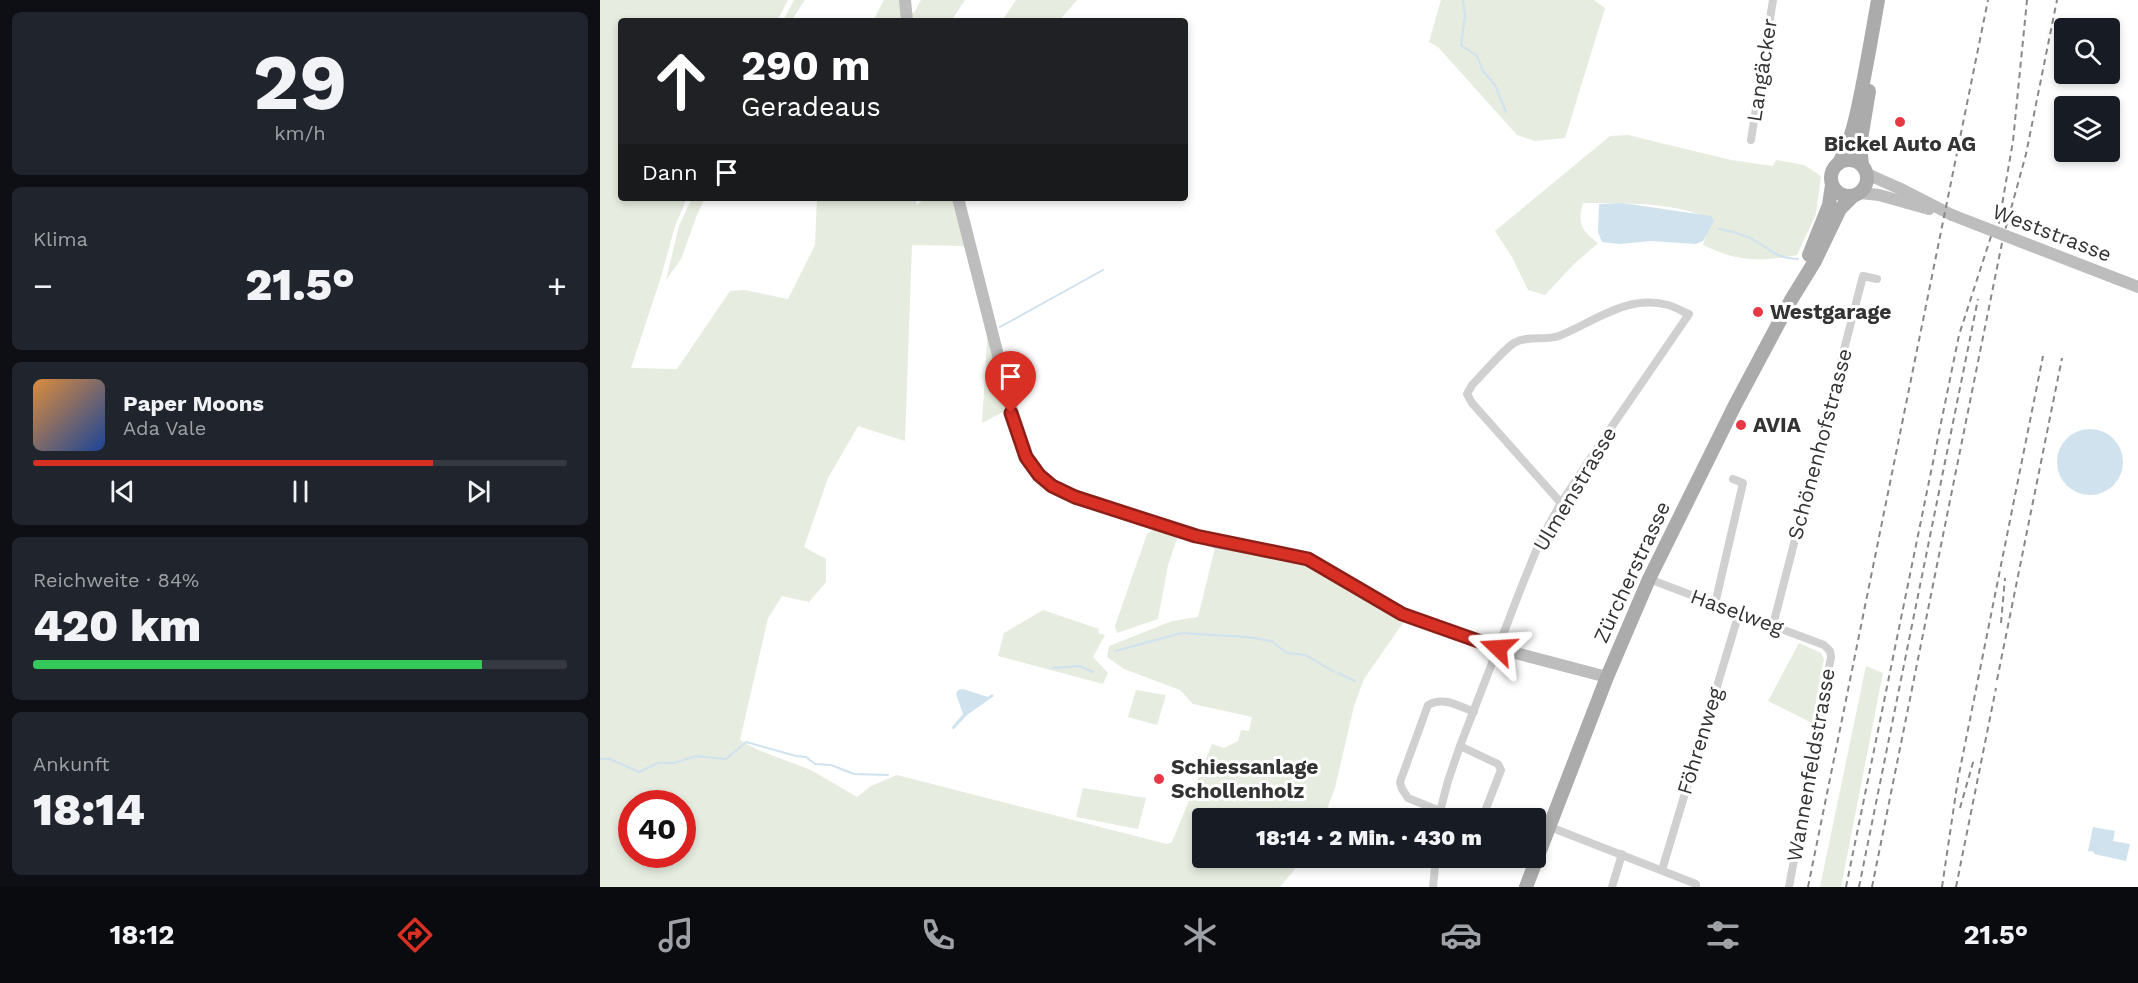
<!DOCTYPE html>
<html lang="de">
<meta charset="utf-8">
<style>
:root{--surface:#171b24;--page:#20242c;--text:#f1f3f6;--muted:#9ea1a6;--line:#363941;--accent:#d93025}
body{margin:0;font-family:"Work Sans",sans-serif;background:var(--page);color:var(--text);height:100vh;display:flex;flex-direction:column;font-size:22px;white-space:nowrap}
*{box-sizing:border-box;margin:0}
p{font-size:20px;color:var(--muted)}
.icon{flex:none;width:33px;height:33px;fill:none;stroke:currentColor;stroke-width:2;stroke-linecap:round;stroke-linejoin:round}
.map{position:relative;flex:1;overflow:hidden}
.side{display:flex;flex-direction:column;gap:12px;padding:12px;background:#0d0f14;width:600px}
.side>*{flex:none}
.hud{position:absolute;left:18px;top:18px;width:570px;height:183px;border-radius:6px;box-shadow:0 3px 9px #0003;background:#202124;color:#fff;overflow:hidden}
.buttons{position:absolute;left:1454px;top:18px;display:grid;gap:12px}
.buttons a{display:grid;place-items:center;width:66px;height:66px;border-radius:6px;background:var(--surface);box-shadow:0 3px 9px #0003;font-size:30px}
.speed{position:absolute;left:18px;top:790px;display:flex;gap:12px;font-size:30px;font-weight:700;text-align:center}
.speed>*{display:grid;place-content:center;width:78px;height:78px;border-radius:50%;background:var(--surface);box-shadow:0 3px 9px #0003;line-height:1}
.speed .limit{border:9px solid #d22;background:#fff;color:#111}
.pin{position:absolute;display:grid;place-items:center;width:51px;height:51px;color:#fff;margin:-62px -26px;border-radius:50% 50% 50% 0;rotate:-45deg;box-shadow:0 0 6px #0007}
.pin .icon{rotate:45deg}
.me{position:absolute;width:66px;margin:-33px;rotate:290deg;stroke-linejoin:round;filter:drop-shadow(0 0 4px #0008)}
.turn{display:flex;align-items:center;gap:21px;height:126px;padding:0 24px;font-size:27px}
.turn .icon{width:78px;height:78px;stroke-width:2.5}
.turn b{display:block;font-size:42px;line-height:51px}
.then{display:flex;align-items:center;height:57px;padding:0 24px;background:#0003;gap:12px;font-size:22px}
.big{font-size:45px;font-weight:800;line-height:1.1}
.side .widget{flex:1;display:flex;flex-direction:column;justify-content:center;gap:9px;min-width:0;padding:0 21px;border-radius:9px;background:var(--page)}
.side .dial{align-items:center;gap:0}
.dial b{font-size:78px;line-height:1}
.song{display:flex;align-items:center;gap:18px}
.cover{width:72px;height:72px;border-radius:9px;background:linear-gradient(135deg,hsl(30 70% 55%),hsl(220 70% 35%))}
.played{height:6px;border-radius:3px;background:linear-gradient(90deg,var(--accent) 75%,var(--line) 75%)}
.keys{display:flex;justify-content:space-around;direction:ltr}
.heat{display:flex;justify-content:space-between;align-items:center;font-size:33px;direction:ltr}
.charge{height:9px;border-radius:4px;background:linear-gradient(90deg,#34c759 84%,var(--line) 0)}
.trip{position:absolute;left:592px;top:808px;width:354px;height:60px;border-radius:6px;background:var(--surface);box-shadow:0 3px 9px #0003;font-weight:800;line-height:60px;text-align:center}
.tab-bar{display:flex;height:96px;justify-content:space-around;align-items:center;background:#090b0e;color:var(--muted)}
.tab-bar .icon{width:42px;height:42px}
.tab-bar .on{color:var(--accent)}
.tab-bar b{font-size:27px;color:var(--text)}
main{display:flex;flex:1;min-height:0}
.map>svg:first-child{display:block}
.green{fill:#e6ecdf;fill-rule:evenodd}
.water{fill:#cfe2ee}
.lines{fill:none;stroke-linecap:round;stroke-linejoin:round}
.stream{stroke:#cfe2ee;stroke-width:2}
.street{stroke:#d0d0d0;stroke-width:8}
.secondary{stroke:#bdbdbd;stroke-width:12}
.primary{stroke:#ababab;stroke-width:14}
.rail{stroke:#888;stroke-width:2;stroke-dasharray:6 4.5;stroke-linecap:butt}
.secondary-bridge{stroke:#bdbdbd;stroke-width:12}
.route-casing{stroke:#8d1f18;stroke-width:15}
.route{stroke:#d93025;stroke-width:10}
.poi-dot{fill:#e63946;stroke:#fff;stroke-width:2}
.labels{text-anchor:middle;stroke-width:6;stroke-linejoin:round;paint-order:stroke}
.street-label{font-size:21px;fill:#333;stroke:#fff}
.poi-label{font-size:21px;font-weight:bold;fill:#333;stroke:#fff;text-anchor:start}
</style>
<main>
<section class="side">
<div class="widget dial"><b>29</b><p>km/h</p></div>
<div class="widget"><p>Klima</p>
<div class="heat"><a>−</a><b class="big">21.5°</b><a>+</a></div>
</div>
<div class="widget">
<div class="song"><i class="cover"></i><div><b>Paper Moons</b><p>Ada Vale</p></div></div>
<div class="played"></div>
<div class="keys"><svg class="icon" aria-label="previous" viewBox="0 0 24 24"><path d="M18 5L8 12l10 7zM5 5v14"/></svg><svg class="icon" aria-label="pause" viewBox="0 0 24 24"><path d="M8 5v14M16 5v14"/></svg><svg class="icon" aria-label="next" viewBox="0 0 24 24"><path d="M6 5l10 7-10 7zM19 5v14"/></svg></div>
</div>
<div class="widget"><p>Reichweite · 84%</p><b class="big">420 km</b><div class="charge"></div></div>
<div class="widget"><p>Ankunft</p><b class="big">18:14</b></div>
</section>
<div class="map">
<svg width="1538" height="887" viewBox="0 0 1538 887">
<rect width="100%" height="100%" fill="#fff"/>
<!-- green -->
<g class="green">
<path d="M0 0H188L177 21H21V198H87L75 226 61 277 31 368 77 369 130 291 144 290 188 299 215 245 217 198H314L317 205 325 198H354L367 246 312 245 305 441 258 426 228 478 204 547 226 559V582L209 602 182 596 168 618 140 740 158 750 211 770 257 797 271 786 297 775 567 844 572 842 612 744 624 748 638 741 641 730 649 731 652 717 593 704 580 690 524 669 507 657 509 646 572 621 598 617 615 548 700 563 719 569 805 620 764 679 754 706 735 788 723 819H603V858H704L680 887H0ZM32 804H82V855H32Z"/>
<polygon points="194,0 205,0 191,21 183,21"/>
<polygon points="284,0 303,0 304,21 273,21"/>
<polygon points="321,0 365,0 351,21 310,21 309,12 314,13"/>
<polygon points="416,0 477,0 459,21 402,21"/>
<polygon points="841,0 994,0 1005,8 965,138 935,141 917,135 838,47 829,42"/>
<path d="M1028 135 1131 160 1173 166 1176 160 1204 165 1221 176 1216 214 1197 255C1159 262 1138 262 1103 245L1111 219C1075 202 1022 203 983 203 977 224 982 231 998 243L973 265 945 295 928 290 912 257 895 231 1010 136Z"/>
<polygon points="92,198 105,198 97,215 81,259 66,280 79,226"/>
<polygon points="388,327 407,410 382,423"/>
<polygon points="553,530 578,536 568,565 558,619 517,633 515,626 547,534"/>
<polygon points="443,610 499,629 498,633 505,635 493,657 508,673 503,684 398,656 404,633"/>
<polygon points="1199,643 1221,653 1224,659 1212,723 1168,701"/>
<polygon points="1266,666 1283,673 1241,887 1220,887"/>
<polygon points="536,690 566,695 557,725 528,717"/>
<polygon points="483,788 546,798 538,829 476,817"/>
</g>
<!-- water -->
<g class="water">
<polygon points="1022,203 1111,216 1114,221 1103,241 1096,244 1051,241 1020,244 1002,242 998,232 999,204"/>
<circle cx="1490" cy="462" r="33"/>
<polygon points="363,689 388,697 392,694 394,696 367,715 353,730 352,727 363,714 356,694 358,690"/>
<polygon points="1493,827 1515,831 1513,841 1530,844 1526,861 1494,854 1494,852 1488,851"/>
</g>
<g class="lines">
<!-- stream -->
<g class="stream">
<polyline points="863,0 865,16 861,45 877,56 883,71 895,85 906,112"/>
<path d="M1119 229C1129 230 1151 237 1159 243 1174 253 1179 258 1198 259"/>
<polyline points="400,327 503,270"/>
<polyline points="516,651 581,633 647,637 671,641 687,653 706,655 734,672"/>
<polyline points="453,668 480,666 493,672"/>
<polyline points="738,673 755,681"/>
<polyline points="0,759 10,759 39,772 58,763 74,763 96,756 126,759 146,742 196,756 206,757 215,764 231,765 254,774 288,775"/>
</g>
<!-- street -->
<g class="street">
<polyline points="1151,140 1173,0"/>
<polyline points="1049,579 1224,645 1230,651 1231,657 1189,887"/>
<polyline points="1115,604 1143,483 1133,479"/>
<polyline points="1173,625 1263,276 1277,279"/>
<polyline points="860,746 898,764 901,770 882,819"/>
<path d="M840 811 808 798 802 789 800 782 828 705C844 696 859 706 874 712"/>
<path d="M838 819 848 781 860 746 921 588 940 541 961 503 1006 435 1089 314C1082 311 1075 307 1068 305 1027 294 994 322 959 336 945 341 927 335 914 343 904 349 881 376 872 385L867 394 872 403 961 503"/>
<polyline points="950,827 1096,884 1096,887"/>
<polyline points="1062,870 1139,613"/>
<polyline points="833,887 836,858"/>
<polyline points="1012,887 1022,854"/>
</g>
<!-- secondary -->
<g class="secondary">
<polyline points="305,0 307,21"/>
<polyline points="1267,174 1303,190 1352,215"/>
<polyline points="1261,193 1279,195 1329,209"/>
<polyline points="358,198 420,442 426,457 439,475 452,486 475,497 615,542 708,559 808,616 904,650 1007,677"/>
</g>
<!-- primary -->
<g class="primary">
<circle cx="1249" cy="178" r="18"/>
<path d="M1239 163C1252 140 1257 113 1262 88 1268 58 1273 29 1278 0"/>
<polyline points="1262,165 1260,145 1269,91"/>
<polyline points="1209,255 1229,205 1232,185"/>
<polyline points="926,887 1007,677 1049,579 1135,405 1191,300 1215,261 1240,209 1253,196"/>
</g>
<!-- rail -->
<g class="rail">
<polyline points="1397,234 1413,141 1427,0"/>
<polyline points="1401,623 1405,578"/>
<polyline points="1397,680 1462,358"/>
<polyline points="1360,808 1374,759"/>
<polyline points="1208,887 1388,0"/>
<polyline points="1246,887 1359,335 1395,224"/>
<polyline points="1259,887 1378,299"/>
<polyline points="1272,887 1403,238 1426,154 1457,0"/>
<polyline points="1342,887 1358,779 1443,356"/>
<polyline points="1356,887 1396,688"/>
</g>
<!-- secondary-bridge -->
<polyline class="secondary-bridge" points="1352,215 1538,287"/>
</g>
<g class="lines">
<!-- route casing -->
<g class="route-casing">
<polyline id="route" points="411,413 426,457 439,475 452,486 475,497 596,536 708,559 802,614 898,648"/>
</g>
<!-- route -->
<use href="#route" class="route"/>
</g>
<!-- markers -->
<g class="poi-dot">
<circle cx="1300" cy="122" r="6"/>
<circle cx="1158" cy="312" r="6"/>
<circle cx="1141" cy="425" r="6"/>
<circle cx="559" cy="779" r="6"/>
</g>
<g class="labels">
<!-- street labels -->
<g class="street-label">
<text transform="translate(1162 70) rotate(-81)" y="7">Langäcker</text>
<text transform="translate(1452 233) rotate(21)" y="7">Weststrasse</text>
<text transform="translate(1220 444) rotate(-75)" y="7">Schönenhofstrasse</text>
<text transform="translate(975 489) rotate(-59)" y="7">Ulmenstrasse</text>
<text transform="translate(1032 572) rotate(-65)" y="7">Zürcherstrasse</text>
<text transform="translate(1137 612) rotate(20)" y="7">Haselweg</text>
<text transform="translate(1100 741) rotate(-73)" y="7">Föhrenweg</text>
<text transform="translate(1211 765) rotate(-80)" y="7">Wannenfeldstrasse</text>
</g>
<!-- poi labels -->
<g class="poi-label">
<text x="1300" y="151" text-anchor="middle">Bickel Auto AG</text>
<text x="1170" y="319">Westgarage</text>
<text x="1153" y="432">AVIA</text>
<text x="571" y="774">Schiessanlage<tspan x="571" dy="24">Schollenholz</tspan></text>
</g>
</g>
</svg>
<div class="buttons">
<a><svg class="icon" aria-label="search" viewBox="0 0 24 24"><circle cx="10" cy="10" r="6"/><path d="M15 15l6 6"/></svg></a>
<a><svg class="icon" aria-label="layers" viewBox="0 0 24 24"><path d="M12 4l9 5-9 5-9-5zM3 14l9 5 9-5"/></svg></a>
</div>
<div class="speed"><div class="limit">40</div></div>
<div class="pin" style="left:411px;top:413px;background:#d93025"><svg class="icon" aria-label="arrive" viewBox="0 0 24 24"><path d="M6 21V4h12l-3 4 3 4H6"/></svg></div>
<svg class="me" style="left:898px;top:648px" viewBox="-20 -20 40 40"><path d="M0-17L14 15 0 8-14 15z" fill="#d93025" stroke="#fff" stroke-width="4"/></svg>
<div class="trip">18:14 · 2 Min. · 430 m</div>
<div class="hud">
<div class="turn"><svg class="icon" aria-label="ahead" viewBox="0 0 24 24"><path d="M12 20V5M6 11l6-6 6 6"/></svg><div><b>290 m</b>Geradeaus</div></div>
<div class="then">Dann<svg class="icon" aria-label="arrive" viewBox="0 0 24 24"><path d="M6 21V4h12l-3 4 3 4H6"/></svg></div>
</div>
</div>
</main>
<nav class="tab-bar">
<b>18:12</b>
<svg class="icon on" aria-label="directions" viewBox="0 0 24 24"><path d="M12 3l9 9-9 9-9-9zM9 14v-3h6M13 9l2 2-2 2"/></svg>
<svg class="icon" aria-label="music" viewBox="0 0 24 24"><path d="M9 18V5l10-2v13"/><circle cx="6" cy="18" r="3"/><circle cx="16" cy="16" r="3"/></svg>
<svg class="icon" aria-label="phone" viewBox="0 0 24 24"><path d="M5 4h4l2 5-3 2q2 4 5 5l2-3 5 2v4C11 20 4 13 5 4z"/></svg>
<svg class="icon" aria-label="climate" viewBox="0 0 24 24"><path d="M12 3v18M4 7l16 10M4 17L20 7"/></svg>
<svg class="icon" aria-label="car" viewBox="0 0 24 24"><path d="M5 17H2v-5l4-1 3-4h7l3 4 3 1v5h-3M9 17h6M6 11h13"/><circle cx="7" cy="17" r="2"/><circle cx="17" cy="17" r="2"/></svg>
<svg class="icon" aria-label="filters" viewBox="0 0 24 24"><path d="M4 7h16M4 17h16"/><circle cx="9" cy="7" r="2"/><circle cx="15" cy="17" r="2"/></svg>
<b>21.5°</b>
</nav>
